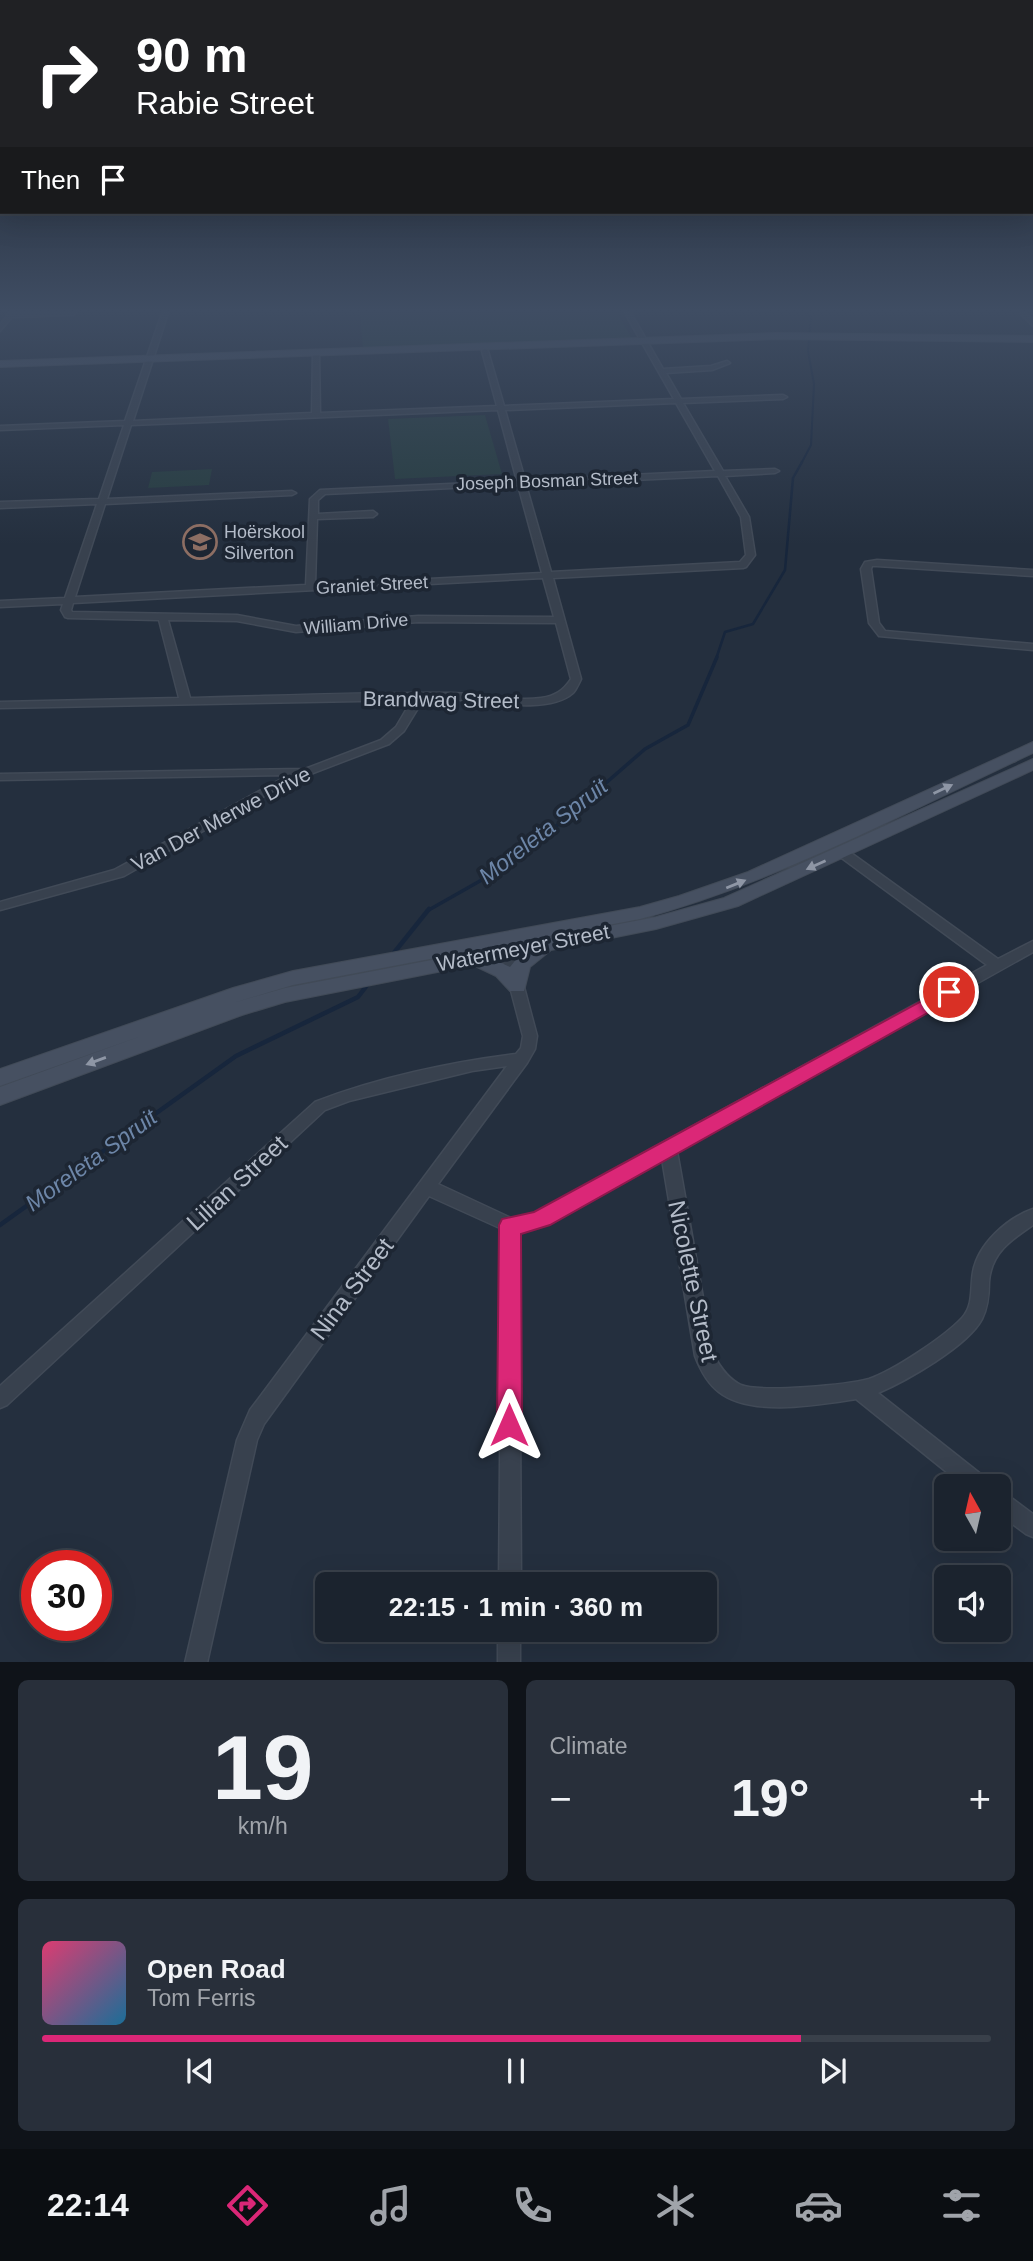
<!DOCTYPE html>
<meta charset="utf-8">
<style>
:root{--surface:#1b232e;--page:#282f3a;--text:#f1f3f6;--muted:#a0a4aa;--line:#39404a;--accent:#db2777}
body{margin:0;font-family:Helvetica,sans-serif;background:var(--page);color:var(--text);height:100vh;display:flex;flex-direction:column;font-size:26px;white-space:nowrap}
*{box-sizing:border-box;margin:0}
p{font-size:23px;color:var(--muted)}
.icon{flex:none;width:38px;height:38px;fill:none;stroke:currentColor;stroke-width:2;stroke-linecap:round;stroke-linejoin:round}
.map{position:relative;height:1662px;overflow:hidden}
.panel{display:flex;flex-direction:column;gap:18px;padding:18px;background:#0f1319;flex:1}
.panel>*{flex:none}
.top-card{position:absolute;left:0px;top:0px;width:1034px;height:214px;box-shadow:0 7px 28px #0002,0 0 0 2px var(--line);background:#202124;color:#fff;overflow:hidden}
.needle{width:46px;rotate:352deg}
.controls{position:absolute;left:934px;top:1474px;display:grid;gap:14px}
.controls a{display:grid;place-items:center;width:77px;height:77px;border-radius:10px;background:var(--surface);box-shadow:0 7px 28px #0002,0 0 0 2px var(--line);font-size:35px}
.speed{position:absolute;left:21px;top:1550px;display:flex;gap:14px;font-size:35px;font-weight:700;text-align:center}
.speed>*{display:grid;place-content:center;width:91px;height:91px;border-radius:50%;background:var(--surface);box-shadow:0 7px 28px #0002,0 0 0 2px var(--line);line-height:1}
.speed .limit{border:10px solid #d22;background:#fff;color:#111}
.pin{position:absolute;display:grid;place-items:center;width:60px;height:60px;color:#fff;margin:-30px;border:4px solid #fff;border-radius:50%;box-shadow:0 2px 7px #0007}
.me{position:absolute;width:77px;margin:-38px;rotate:0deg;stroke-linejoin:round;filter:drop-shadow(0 0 5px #0008)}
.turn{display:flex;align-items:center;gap:24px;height:147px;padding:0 21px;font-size:32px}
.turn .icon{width:91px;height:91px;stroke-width:2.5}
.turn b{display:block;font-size:49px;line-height:60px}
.then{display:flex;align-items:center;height:66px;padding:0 21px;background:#0003;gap:14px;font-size:26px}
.big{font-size:52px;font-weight:600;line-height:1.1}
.panel .tile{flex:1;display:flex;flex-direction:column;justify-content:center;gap:10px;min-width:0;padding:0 24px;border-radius:10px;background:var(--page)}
.panel .dial{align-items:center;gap:0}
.dial b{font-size:91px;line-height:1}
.song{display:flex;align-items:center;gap:21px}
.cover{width:84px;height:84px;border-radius:10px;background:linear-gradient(135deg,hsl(340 70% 55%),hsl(200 70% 35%))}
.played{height:7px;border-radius:4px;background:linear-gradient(90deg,var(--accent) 80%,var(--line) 80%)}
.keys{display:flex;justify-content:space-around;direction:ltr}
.heat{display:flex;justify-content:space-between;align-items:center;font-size:38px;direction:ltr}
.panel .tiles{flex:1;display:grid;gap:18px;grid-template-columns:1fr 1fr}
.tile:last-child{grid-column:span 2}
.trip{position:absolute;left:315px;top:1572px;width:402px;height:70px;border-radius:10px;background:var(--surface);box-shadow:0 7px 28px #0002,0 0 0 2px var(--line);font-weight:600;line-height:70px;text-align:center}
.tabs{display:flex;height:112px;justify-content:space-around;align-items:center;background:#0b0e12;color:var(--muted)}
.tabs .icon{width:49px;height:49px}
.tabs .selected{color:var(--accent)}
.tabs b{font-size:32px;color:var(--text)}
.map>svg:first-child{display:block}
.green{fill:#263c3f}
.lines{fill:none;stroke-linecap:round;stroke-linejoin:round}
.stream-far3{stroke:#17263c;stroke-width:2}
.stream-far2{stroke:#17263c;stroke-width:2.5}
.stream-far1{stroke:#17263c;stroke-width:3.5}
.stream{stroke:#17263c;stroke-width:4.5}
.minor-casing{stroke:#414a57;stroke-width:3}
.secondary-casing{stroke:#414a57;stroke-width:2}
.minor{fill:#38414e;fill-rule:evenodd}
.secondary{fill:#465061;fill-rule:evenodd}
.oneway{fill:#8e96a5}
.route{fill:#db2777;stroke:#8e194d;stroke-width:2}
.labels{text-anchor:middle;stroke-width:7;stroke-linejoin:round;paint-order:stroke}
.far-street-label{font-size:18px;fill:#b4bcc9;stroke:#1d2633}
.far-poi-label{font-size:18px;fill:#b4bcc9;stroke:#1d2633;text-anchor:start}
.street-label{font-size:21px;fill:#b4bcc9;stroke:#1d2633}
.water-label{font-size:23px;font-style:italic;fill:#6d86a8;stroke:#1d2633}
.near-street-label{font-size:24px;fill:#b4bcc9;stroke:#1d2633}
</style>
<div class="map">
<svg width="1033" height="1663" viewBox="0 0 1033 1663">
<rect width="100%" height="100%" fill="#242f3e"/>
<!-- green -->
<g class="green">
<polygon points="360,313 617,313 633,340 363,349"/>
<polygon points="485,415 502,474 395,479 388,419"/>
<polygon points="212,469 209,485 148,488 152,472"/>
</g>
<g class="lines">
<!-- stream-far3 -->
<polyline class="stream-far3" points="801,464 811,445 814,384 808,351 811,317 806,313"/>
<!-- stream-far2 -->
<polyline class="stream-far2" points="716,659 725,632 753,624 785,570 793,478 802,462"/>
<!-- stream-far1 -->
<polyline class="stream-far1" points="427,911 494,873 554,828 645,749 688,725 717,657"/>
<!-- stream -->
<g class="stream">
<polyline points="393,954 429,909"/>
<polyline points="0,1225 236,1056 358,997 368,984"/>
</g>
<!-- minor casing -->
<g class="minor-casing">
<g id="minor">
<polygon points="9,313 76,313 73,315 12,317 0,331 0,325"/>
<path d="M162 313H168L133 421 312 413 313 352 316 350 319 352 320 413 497 406 482 351 485 349 488 351 504 406 674 399 625 313H631L663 369 711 366 727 361 730 363 712 370 666 373 681 399 783 395 787 397 783 399 683 403 723 471 775 469 779 471 775 473 725 476 749 517 755 555 746 567 743 568 553 578 581 679C579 683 576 690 573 693 550 714 489 702 461 700 448 699 435 700 423 700L404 731 389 744 287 783 124 876 0 910V902L114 870 289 775 0 780V774L305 769 381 740 396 727 412 700 0 708V702L179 698 159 620 68 618 65 617 61 610 63 604 0 607V601L65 598 97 504 0 508V502L99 499 124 425 0 430V426L125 421ZM676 403 715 471 525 480 505 410ZM498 410 517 481 320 490 310 499 306 585 75 597 105 504 292 495 296 493 292 491 107 499 131 425ZM718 476 741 517 746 555 740 562 551 572 526 485ZM518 485 542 573 315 585 317 519 373 517 377 514 373 511 318 514V500L325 494ZM543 578 554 617 418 616 296 626 237 615 72 612 71 610 73 603ZM168 620 237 621 296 632 418 622 556 623 571 679C563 691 555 696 541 698 511 702 481 693 450 693 364 692 276 696 190 698Z"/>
<polygon points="1020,313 1026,313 1033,320 1033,326"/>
<polygon points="877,560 1033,570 1033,576 877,566 872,566 871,569 879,623 885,631 1033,644 1033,650 879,636 869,623 861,569 865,562"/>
<path d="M843 849 847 850 998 959 1033 941V952L677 1151 713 1354C720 1367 728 1379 741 1385 761 1393 848 1385 869 1379 893 1371 944 1337 962 1318 974 1305 970 1288 973 1272 978 1244 1007 1218 1033 1209V1225C1011 1240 991 1253 989 1282 989 1295 988 1307 982 1319 968 1346 906 1381 878 1393L987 1479 990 1486H964L856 1399C817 1405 751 1417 719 1392 707 1383 700 1369 695 1356L662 1159 540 1227 519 1231 521 1584H499L502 1229 429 1196 264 1424 257 1440 207 1663H185L237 1440 250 1410 507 1066 472 1071 349 1101 325 1110 7 1405 0 1408V1386L315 1102C376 1078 451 1062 516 1054L521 1048 523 1036 497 938 499 935H509L511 938 537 1036 535 1049 527 1063 438 1184 511 1218 531 1215 987 965 839 856 837 853Z"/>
<polygon points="999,1491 1006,1494 1033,1514 1033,1537 1026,1534 999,1514"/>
<rect x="498" y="1629" width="22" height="34"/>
</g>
</g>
<!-- secondary casing -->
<g class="secondary-casing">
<g id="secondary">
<polygon points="776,333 1033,336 1033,342 776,339 0,367 0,361"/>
<path d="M1033 742V753C904 813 777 882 640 919L293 985 233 1003 285 988 656 917 724 898 1033 759V770L738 906 656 929 551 950 530 967 524 991H510L496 976 473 965 285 1002 242 1015 0 1105V1087L144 1035 0 1086V1069L233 988 293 971 640 907 679 896 748 872ZM518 957 510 967 497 961Z"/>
</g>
</g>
<!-- minor -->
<use href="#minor" class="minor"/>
<!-- secondary -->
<use href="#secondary" class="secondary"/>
</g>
<!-- one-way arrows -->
<defs><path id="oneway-solid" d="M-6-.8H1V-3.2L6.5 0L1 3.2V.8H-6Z" transform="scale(1.75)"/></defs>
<g class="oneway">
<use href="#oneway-solid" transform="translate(943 789) rotate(-25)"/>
<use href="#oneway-solid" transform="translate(816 865) rotate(156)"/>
<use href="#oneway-solid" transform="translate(736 884) rotate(-22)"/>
<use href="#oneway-solid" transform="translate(96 1061) rotate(160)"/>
</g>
<!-- sky -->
<linearGradient id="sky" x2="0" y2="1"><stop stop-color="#141a22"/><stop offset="0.57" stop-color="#3f4d63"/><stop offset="1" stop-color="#3f4d63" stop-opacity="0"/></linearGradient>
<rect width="1033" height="545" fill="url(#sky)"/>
<!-- route -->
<polygon class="route" points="949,986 956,988 958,992 956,997 550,1225 521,1234 522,1425 518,1434 509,1437 501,1434 497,1425 499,1225 502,1219 534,1212"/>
<!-- icons -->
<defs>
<g id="school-ring" transform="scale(1.75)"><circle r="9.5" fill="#1d2633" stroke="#8d6e63" stroke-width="1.5"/><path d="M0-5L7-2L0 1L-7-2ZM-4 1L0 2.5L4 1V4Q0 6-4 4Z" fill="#8d6e63"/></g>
</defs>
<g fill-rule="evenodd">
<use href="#school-ring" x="200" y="542"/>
</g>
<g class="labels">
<!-- far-street labels -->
<g class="far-street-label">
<text transform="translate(547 481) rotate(-2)" y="6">Joseph Bosman Street</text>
<text transform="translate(372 585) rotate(-3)" y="6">Graniet Street</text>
<text transform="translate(356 624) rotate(-5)" y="6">William Drive</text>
</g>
<!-- far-poi labels -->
<g class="far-poi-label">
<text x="224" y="538">Hoërskool<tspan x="224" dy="21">Silverton</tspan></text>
</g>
<!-- street labels -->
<g class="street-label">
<text transform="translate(441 700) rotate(1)" y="7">Brandwag Street</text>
<text transform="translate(221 819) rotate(-28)" y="7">Van Der Merwe Drive</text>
<text transform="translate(523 948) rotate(-11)" y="7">Watermeyer Street</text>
</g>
<!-- water labels -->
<g class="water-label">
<text transform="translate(543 831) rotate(-38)" y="8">Moreleta Spruit</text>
<text transform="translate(91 1160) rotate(-36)" y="8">Moreleta Spruit</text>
</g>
<!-- near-street labels -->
<g class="near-street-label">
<text transform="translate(237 1183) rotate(-43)" y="8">Lilian Street</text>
<text transform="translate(693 1281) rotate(78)" y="8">Nicolette Street</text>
<text transform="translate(352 1289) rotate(-53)" y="8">Nina Street</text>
</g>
</g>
</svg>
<div class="controls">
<a><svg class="needle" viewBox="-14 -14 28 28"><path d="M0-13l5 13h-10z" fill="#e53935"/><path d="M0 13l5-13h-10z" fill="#a0a4aa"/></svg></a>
<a><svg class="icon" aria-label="sound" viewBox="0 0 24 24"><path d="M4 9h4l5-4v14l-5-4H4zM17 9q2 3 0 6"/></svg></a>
</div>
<div class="speed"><div class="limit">30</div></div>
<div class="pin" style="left:949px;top:992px;background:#d93025"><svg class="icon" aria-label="arrive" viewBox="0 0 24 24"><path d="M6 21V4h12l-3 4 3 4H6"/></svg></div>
<svg class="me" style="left:509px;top:1425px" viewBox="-20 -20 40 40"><path d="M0-17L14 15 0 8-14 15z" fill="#db2777" stroke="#fff" stroke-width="4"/></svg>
<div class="trip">22:15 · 1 min · 360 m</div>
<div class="top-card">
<div class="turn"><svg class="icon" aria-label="right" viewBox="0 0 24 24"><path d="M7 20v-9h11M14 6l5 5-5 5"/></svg><div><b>90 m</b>Rabie Street</div></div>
<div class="then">Then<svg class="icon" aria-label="arrive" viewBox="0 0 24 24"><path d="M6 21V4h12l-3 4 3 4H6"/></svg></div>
</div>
</div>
<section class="panel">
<div class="tiles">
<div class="tile dial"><b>19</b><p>km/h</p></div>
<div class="tile"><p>Climate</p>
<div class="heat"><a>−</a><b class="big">19°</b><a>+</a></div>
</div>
<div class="tile">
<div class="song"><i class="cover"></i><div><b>Open Road</b><p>Tom Ferris</p></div></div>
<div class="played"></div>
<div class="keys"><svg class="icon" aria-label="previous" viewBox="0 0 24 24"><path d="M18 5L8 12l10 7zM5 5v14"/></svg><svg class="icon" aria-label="pause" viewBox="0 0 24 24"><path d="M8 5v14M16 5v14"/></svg><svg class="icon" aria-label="next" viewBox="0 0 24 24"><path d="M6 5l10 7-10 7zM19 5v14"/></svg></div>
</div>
</div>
</section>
<nav class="tabs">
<b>22:14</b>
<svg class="icon selected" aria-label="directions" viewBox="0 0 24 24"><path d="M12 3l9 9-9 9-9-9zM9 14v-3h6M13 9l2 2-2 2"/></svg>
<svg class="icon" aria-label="music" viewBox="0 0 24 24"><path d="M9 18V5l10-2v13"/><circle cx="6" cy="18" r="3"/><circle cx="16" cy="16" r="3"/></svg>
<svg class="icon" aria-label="phone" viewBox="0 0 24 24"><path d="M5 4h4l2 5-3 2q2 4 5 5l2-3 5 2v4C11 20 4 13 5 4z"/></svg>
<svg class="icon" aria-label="climate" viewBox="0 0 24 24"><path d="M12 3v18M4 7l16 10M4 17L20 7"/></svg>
<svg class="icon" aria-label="car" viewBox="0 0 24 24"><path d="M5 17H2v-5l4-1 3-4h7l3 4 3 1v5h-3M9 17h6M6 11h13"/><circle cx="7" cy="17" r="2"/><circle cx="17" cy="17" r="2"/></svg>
<svg class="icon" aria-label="filters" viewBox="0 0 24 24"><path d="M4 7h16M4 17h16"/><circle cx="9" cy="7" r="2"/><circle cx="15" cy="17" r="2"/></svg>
</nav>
